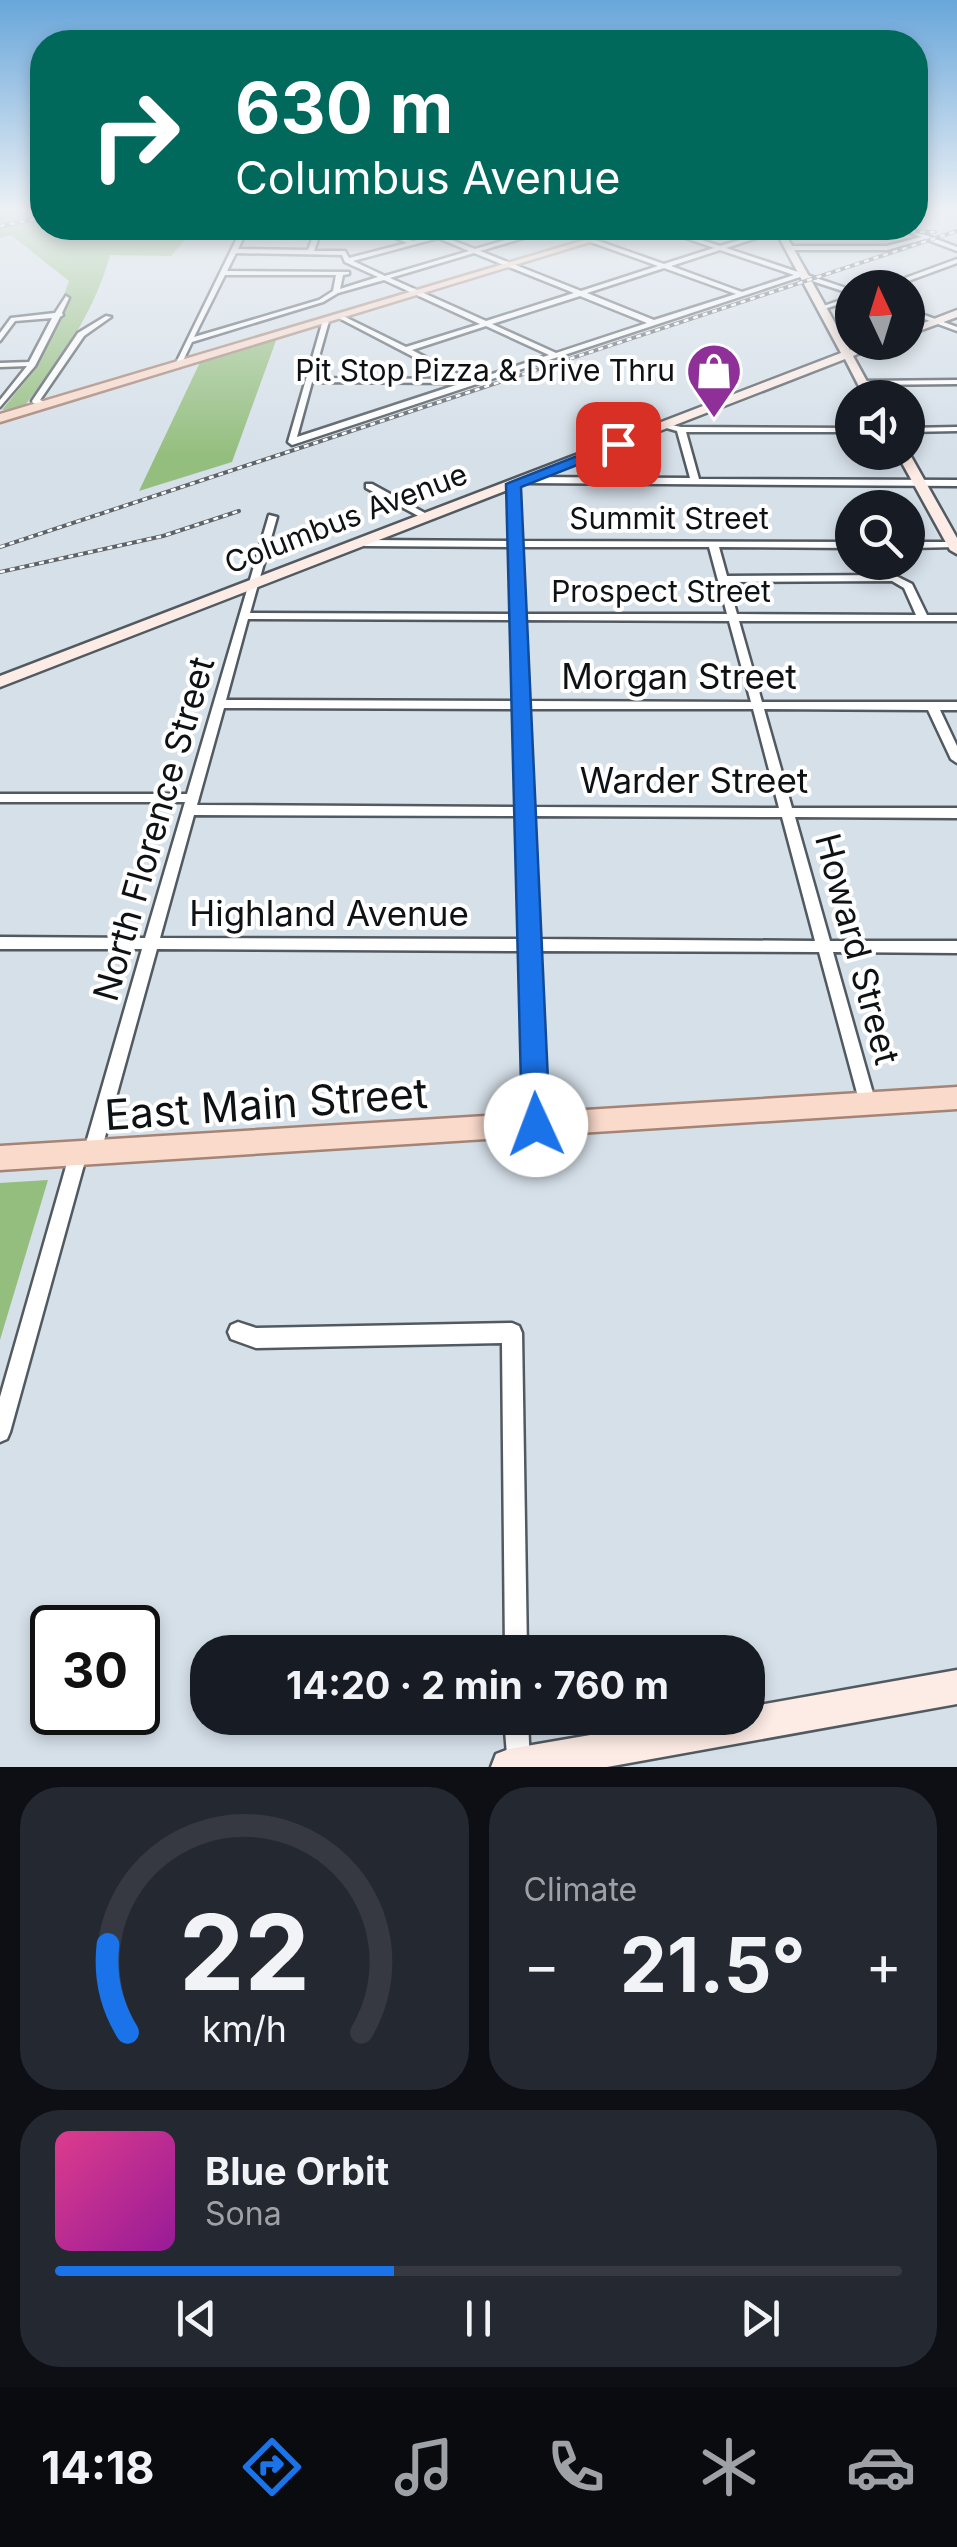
<!DOCTYPE html>
<meta charset="utf-8">
<style>
:root{--surface:#171b24;--page:#242831;--text:#f1f3f6;--muted:#9ea1a6;--line:#363941;--accent:#1a73e8}
body{margin:0;font-family:Inter,sans-serif;background:var(--page);color:var(--text);height:100vh;display:flex;flex-direction:column;font-size:38px;white-space:nowrap}
*{box-sizing:border-box;margin:0}
p{font-size:32px;color:var(--muted)}
.icon{flex:none;width:55px;height:55px;fill:none;stroke:currentColor;stroke-width:2;stroke-linecap:round;stroke-linejoin:round}
.map{position:relative;height:1767px;overflow:hidden}
.drawer{display:flex;flex-direction:column;gap:20px;padding:20px;background:#0d0f14;flex:1}
.drawer>*{flex:none}
.guide{position:absolute;left:30px;top:30px;width:898px;height:210px;border-radius:40px;box-shadow:0 5px 15px #0003;background:#00695c;color:#fff;overflow:hidden}
.needle{width:65px;rotate:356deg}
.controls{position:absolute;left:835px;top:270px;display:grid;gap:20px}
.controls a{display:grid;place-items:center;width:90px;height:90px;border-radius:50%;background:var(--surface);box-shadow:0 5px 15px #0003;font-size:50px}
.speed{position:absolute;left:30px;top:1605px;display:flex;gap:20px;font-size:50px;font-weight:700;text-align:center}
.speed>*{display:grid;place-content:center;width:130px;height:130px;border-radius:50%;background:var(--surface);box-shadow:0 5px 15px #0003;line-height:1}
.speed .limit{border:5px solid #111;border-radius:15px;background:#fff;color:#111}
.pin{position:absolute;display:grid;place-items:center;width:85px;height:85px;color:#fff;margin:-42px;border-radius:20px;box-shadow:0 5px 15px #0006}
.me{position:absolute;width:110px;margin:-55px;rotate:358deg;stroke-linejoin:round;filter:drop-shadow(0 0 8px #0008)}
.turn{display:flex;align-items:center;gap:35px;height:210px;padding:0 40px;font-size:45px}
.turn .icon{width:130px;height:130px;stroke-width:2.5}
.turn b{display:block;font-size:70px;line-height:85px}
.big{font-size:75px;font-weight:700;line-height:1.1}
.drawer .card{flex:1;display:flex;flex-direction:column;justify-content:center;gap:15px;min-width:0;padding:0 35px;border-radius:40px;background:var(--page)}
.drawer .dial{align-items:center;gap:0}
.dial svg{height:260px;overflow:visible;fill:none;stroke:var(--line);stroke-width:7;stroke-linecap:round;text-anchor:middle}
.dial text{fill:var(--text);stroke:none}
.song{display:flex;align-items:center;gap:30px}
.cover{width:120px;height:120px;border-radius:15px;background:linear-gradient(135deg,hsl(330 70% 55%),hsl(300 70% 35%))}
.played{height:10px;border-radius:5px;background:linear-gradient(90deg,var(--accent) 40%,var(--line) 40%)}
.keys{display:flex;justify-content:space-around;direction:ltr}
.heat{display:flex;justify-content:space-between;align-items:center;font-size:55px;direction:ltr}
.drawer .tiles{flex:1;display:grid;gap:20px;grid-template-columns:1fr 1fr}
.card:last-child{grid-column:span 2}
.trip{position:absolute;left:190px;top:1635px;width:575px;height:100px;border-radius:40px;background:var(--surface);box-shadow:0 5px 15px #0003;font-weight:700;line-height:100px;text-align:center}
.dock{display:flex;height:160px;justify-content:space-around;align-items:center;background:#090b0e;color:var(--muted)}
.dock .icon{width:70px;height:70px}
.dock .on{color:var(--accent)}
.dock b{font-size:45px;color:var(--text)}
.map>svg:first-child{display:block}
.green{fill:#94be7e}
.lines{fill:none;stroke-linecap:round;stroke-linejoin:round}
.street-casing{stroke:#525a61;stroke-width:5}
.secondary-casing{stroke:#525a61;stroke-width:5}
.primary-casing{stroke:#a58475;stroke-width:5}
.street{fill:#fff;fill-rule:evenodd}
.secondary{fill:#fdece5;fill-rule:evenodd}
.primary{fill:#fadacb;fill-rule:evenodd}
.rail-casing{stroke:#5d6369;stroke-width:4}
.rail{stroke:#fff;stroke-width:2.5;stroke-dasharray:5;stroke-linecap:butt}
.route{fill:#1a73e8;stroke:#114b97;stroke-width:2.5}
.labels{text-anchor:middle;stroke-width:8;stroke-linejoin:round;paint-order:stroke}
.far-poi-label{font-size:30px;fill:#0e1215;stroke:#fff;text-anchor:end}
.far-street-label{font-size:30px;fill:#0e1215;stroke:#fff}
.street-label{font-size:35px;fill:#0e1215;stroke:#fff}
.near-street-label{font-size:42px;fill:#0e1215;stroke:#fff}
</style>
<div class="map">
<svg width="957" height="1767" viewBox="0 0 957 1767">
<rect width="100%" height="100%" fill="#d6e0e9"/>
<!-- green -->
<g class="green">
<path d="M0 209H42V228H229L227 231H192L171 256 110 255C94 314 59 362 22 409L2 410 39 364 69 281 11 235 0 238Z"/>
<polygon points="278,335 232,462 139,491 202,358"/>
<polygon points="48,1180 0,1340 0,1183"/>
</g>
<g class="lines">
<!-- street casing -->
<g class="street-casing">
<g id="street">
<path d="M242 228H248L238 249 308 250 316 228H322L314 251H345L349 258 407 243 372 228H379L413 241 473 228 444 237 475 249 547 228H561L664 264 714 248 657 228H664L720 246 780 228 781 230 726 248 852 290V294L800 277 292 445 288 442 323 320 329 321 313 378 456 379 337 317V315H341L406 347 480 324 384 280 338 293 323 302 192 342 180 367H174ZM554 229 658 266 581 291 480 251ZM438 238 469 251 385 276 353 261ZM720 250 794 275 742 292 671 266ZM236 253 342 255 345 262 378 277 340 289 343 275 349 274V272L227 271ZM474 253 574 293 486 321 390 278ZM664 268 736 294 654 320 587 293ZM225 275H336L333 291 319 300 194 337ZM580 296 647 323 556 353 492 324ZM486 326 549 355 471 381 412 350ZM312 382 462 383 297 437Z"/>
<polygon points="872,228 907,228 957,247 957,251 925,239 887,250 790,250 787,248 790,246 887,246 921,237 905,231"/>
<polygon points="957,259 957,263 889,288 878,288"/>
<polygon points="66,296 69,298 62,313 63,315 60,317 35,366 0,407 0,400 27,366 0,367 0,363 29,362 52,318 15,321 0,341 0,333 11,318 55,313"/>
<polygon points="852,296 852,300 821,310 818,308"/>
<polygon points="908,309 957,327 957,331 908,313"/>
<polygon points="106,316 111,317 84,336 40,400 46,403 46,407 33,403 32,401 78,333"/>
<polygon points="957,380 957,384 863,385 859,383 863,381"/>
<polygon points="663,423 681,427 852,428 852,432 686,432 699,479 957,480 957,486 526,483 522,480 526,477 690,478 677,431 663,427"/>
<polygon points="957,427 957,431 908,432 908,428"/>
<path d="M514 481 518 484 521 541 852 542V548L719 547 727 576 894 575 912 584 927 615H957V621H739L762 702H957V710H940L957 746V763L951 759 928 710 764 709 792 808H957V818L795 817 830 941H957V953L833 952 876 1104 874 1109 868 1111 862 1109 860 1104 819 952 537 951 544 1125 542 1130 536 1133 530 1130 528 1125 523 951 157 949 100 1155 97 1161 91 1163 85 1161 10 1432 7 1439 0 1442V1397L69 1156 72 1150 78 1148 84 1150 142 949H0V937L145 938 185 802H0V794H187L269 515 277 517 250 613 513 614 511 547 365 546 360 543 365 540 511 541 510 484ZM521 547H709L727 614H524ZM892 581 904 588 916 615 737 614 728 582ZM248 619 513 620 516 701 226 700ZM524 620 729 621 751 702 527 701ZM224 708 516 709 519 807 197 805ZM528 709H753L779 808 531 807ZM194 815 519 816 522 939 160 938ZM532 816 782 817 815 941 537 939Z"/>
<polygon points="366,484 372,484 434,518 426,520 366,488"/>
<polygon points="908,542 954,542 957,543 957,547 908,548"/>
<polygon points="238,1322 256,1328 512,1323 519,1326 522,1333 527,1652 505,1652 502,1343 256,1348 231,1339 228,1332 231,1325"/>
<polygon points="504,1718 528,1718 530,1767 508,1767"/>
</g>
</g>
<!-- secondary casing -->
<g class="secondary-casing">
<g id="secondary">
<polygon points="774,228 782,228 850,350 869,342 885,342 853,356 876,398 865,398 845,359 0,687 0,676 841,353"/>
<polygon points="957,310 957,317 908,335 908,329"/>
<polygon points="908,451 957,538 957,554 950,550 896,452"/>
<polygon points="957,1670 957,1704 607,1767 491,1767 496,1754 509,1749 689,1718 748,1718 748,1707"/>
</g>
</g>
<!-- primary casing -->
<g class="primary-casing">
<g id="primary">
<polygon points="625,228 636,228 0,422 0,414"/>
<polygon points="957,1087 957,1109 0,1170 0,1146"/>
</g>
</g>
<!-- street -->
<use href="#street" class="street"/>
<!-- secondary -->
<use href="#secondary" class="secondary"/>
<!-- primary -->
<use href="#primary" class="primary"/>
<!-- rail casing -->
<g class="rail-casing">
<g id="rail">
<polyline points="0,226 42,218"/>
<polyline points="760,228 935,232"/>
<polyline points="0,547 957,231"/>
<polyline points="0,572 163,536 239,511"/>
</g>
</g>
<!-- rail -->
<use href="#rail" class="rail"/>
</g>
<!-- sky -->
<linearGradient id="sky" x2="0" y2="1"><stop stop-color="#68a6da"/><stop offset="0.46" stop-color="#edf1f5"/><stop offset="1" stop-color="#edf1f5" stop-opacity="0"/></linearGradient>
<rect width="957" height="456" fill="url(#sky)"/>
<!-- route -->
<polygon class="route" points="618,440 625,444 623,447 521,487 550,1125 546,1134 536,1138 527,1134 522,1125 506,484"/>
<!-- icons -->
<defs>
<g id="shop-pin" transform="scale(2.875)"><path d="M0 17L-7.5 6A9.5 9.5 0 1 1 7.5 6Z" fill="#8f3099" stroke="#fff"/><path d="M-5-2.5h2.3a2.7 3.5 0 0 1 5.4 0H5L5.5 6h-11ZM-1.5-2.5h3a1.5 2.3 0 0 0-3 0Z" fill="#fff"/></g>
</defs>
<g fill-rule="evenodd">
<use href="#shop-pin" x="714" y="371"/>
</g>
<g class="labels">
<!-- far-poi labels -->
<g class="far-poi-label">
<text x="675" y="381">Pit Stop Pizza &amp; Drive Thru</text>
</g>
<!-- far-street labels -->
<g class="far-street-label">
<text transform="translate(346 519) rotate(-21)" y="10">Columbus Avenue</text>
<text x="669" y="529">Summit Street</text>
<text x="661" y="602">Prospect Street</text>
</g>
<!-- street labels -->
<g class="street-label">
<text x="679" y="689">Morgan Street</text>
<text x="694" y="793">Warder Street</text>
<text transform="translate(154 829) rotate(-74)" y="12">North Florence Street</text>
<text x="329" y="926">Highland Avenue</text>
<text transform="translate(857 949) rotate(75)" y="12">Howard Street</text>
</g>
<!-- near-street labels -->
<g class="near-street-label">
<text transform="translate(266 1104) rotate(-4)" y="15">East Main Street</text>
</g>
</g>
</svg>
<div class="controls">
<a><svg class="needle" viewBox="-14 -14 28 28"><path d="M0-13l5 13h-10z" fill="#e53935"/><path d="M0 13l5-13h-10z" fill="#9ea1a6"/></svg></a>
<a><svg class="icon" aria-label="sound" viewBox="0 0 24 24"><path d="M4 9h4l5-4v14l-5-4H4zM17 9q2 3 0 6"/></svg></a>
<a><svg class="icon" aria-label="search" viewBox="0 0 24 24"><circle cx="10" cy="10" r="6"/><path d="M15 15l6 6"/></svg></a>
</div>
<div class="speed"><div class="limit">30</div></div>
<div class="pin" style="left:618px;top:444px;background:#d93025"><svg class="icon" aria-label="arrive" viewBox="0 0 24 24"><path d="M6 21V4h12l-3 4 3 4H6"/></svg></div>
<svg class="me" style="left:536px;top:1125px" viewBox="-20 -20 40 40"><circle r="19" fill="#fff"/><path d="M0-13L10 11 0 6-10 11z" fill="#1a73e8"/></svg>
<div class="trip">14:20 · 2 min · 760 m</div>
<div class="guide">
<div class="turn"><svg class="icon" aria-label="right" viewBox="0 0 24 24"><path d="M7 20v-9h11M14 6l5 5-5 5"/></svg><div><b>630 m</b>Columbus Avenue</div></div>
</div>
</div>
<section class="drawer">
<div class="tiles">
<div class="card dial"><svg viewBox="0 0 100 80">
<path d="M14 69A42 42 0 1 1 86 69"/>
<path d="M14 69A42 42 0 0 1 8 42" stroke="#1a73e8"/>
<text x="50" y="56" font-size="32" font-weight="700">22</text>
<text x="50" y="72" font-size="11">km/h</text>
</svg></div>
<div class="card"><p>Climate</p>
<div class="heat"><a>−</a><b class="big">21.5°</b><a>+</a></div>
</div>
<div class="card">
<div class="song"><i class="cover"></i><div><b>Blue Orbit</b><p>Sona</p></div></div>
<div class="played"></div>
<div class="keys"><svg class="icon" aria-label="previous" viewBox="0 0 24 24"><path d="M18 5L8 12l10 7zM5 5v14"/></svg><svg class="icon" aria-label="pause" viewBox="0 0 24 24"><path d="M8 5v14M16 5v14"/></svg><svg class="icon" aria-label="next" viewBox="0 0 24 24"><path d="M6 5l10 7-10 7zM19 5v14"/></svg></div>
</div>
</div>
</section>
<nav class="dock">
<b>14:18</b>
<svg class="icon on" aria-label="directions" viewBox="0 0 24 24"><path d="M12 3l9 9-9 9-9-9zM9 14v-3h6M13 9l2 2-2 2"/></svg>
<svg class="icon" aria-label="music" viewBox="0 0 24 24"><path d="M9 18V5l10-2v13"/><circle cx="6" cy="18" r="3"/><circle cx="16" cy="16" r="3"/></svg>
<svg class="icon" aria-label="phone" viewBox="0 0 24 24"><path d="M5 4h4l2 5-3 2q2 4 5 5l2-3 5 2v4C11 20 4 13 5 4z"/></svg>
<svg class="icon" aria-label="climate" viewBox="0 0 24 24"><path d="M12 3v18M4 7l16 10M4 17L20 7"/></svg>
<svg class="icon" aria-label="car" viewBox="0 0 24 24"><path d="M5 17H2v-5l4-1 3-4h7l3 4 3 1v5h-3M9 17h6M6 11h13"/><circle cx="7" cy="17" r="2"/><circle cx="17" cy="17" r="2"/></svg>
</nav>
